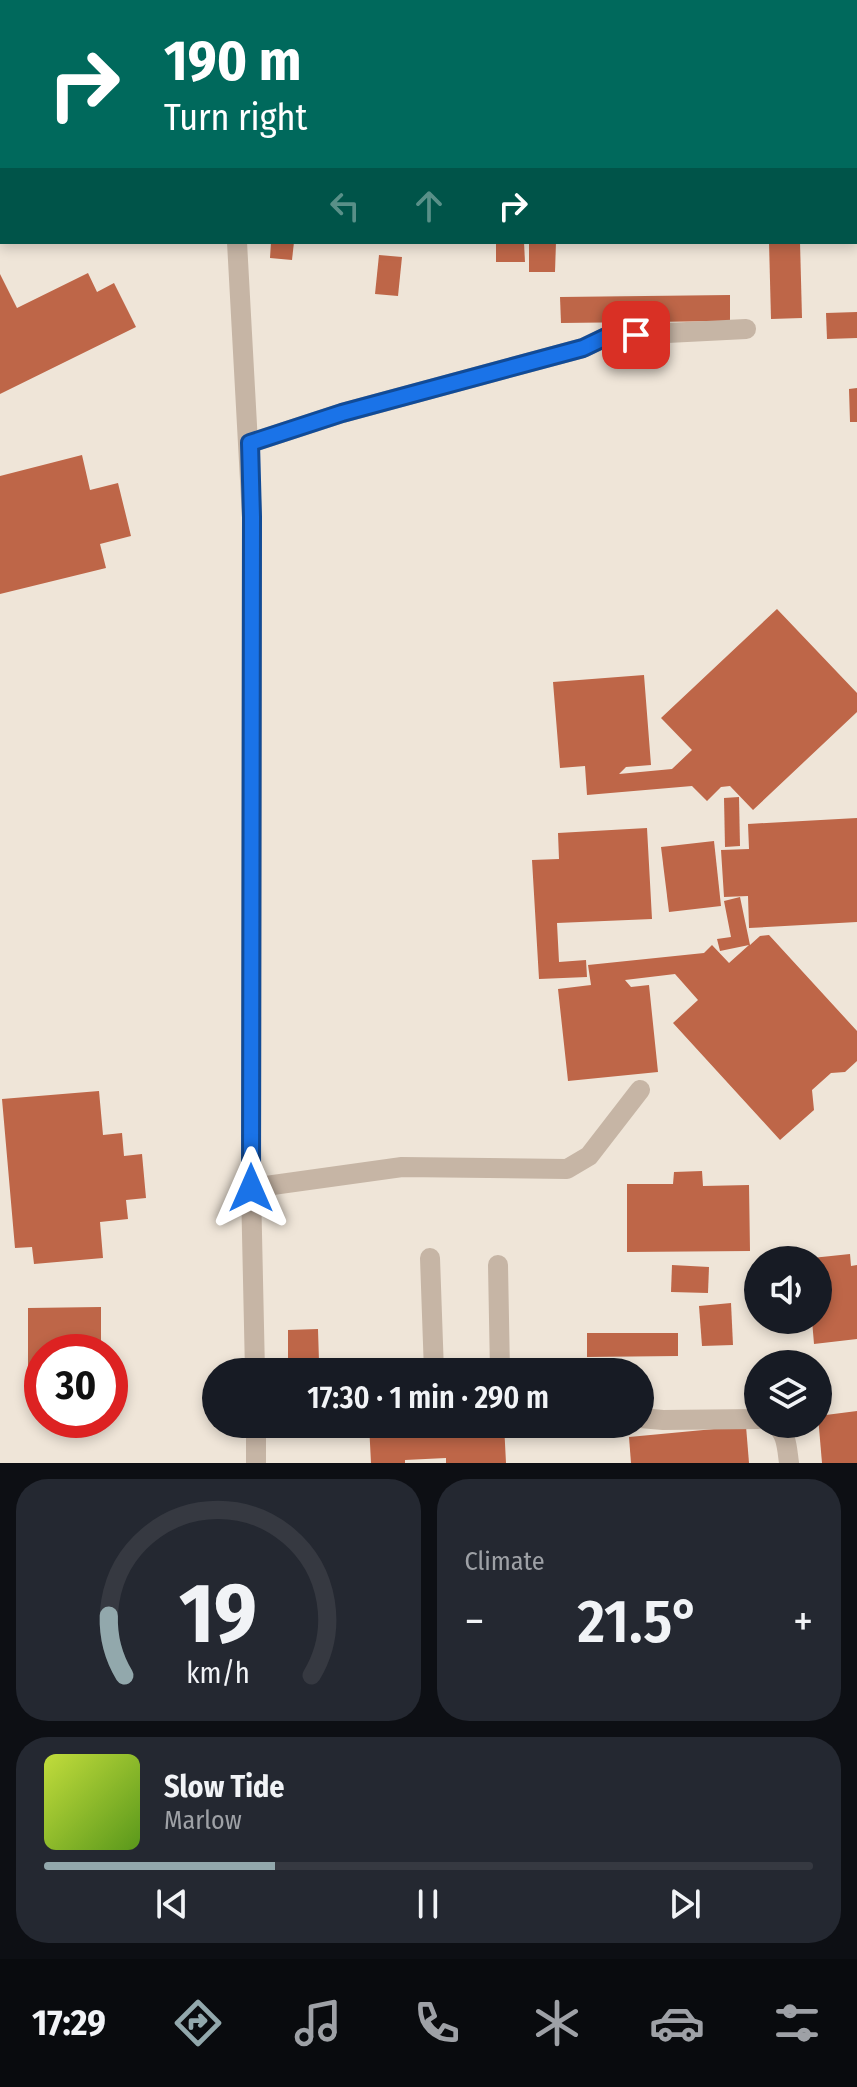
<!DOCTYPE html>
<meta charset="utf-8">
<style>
:root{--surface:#171b24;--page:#242831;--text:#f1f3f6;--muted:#9ea1a6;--line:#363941;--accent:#92a8ac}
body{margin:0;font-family:"Fira Sans Condensed",sans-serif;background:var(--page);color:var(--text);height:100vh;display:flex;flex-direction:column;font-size:30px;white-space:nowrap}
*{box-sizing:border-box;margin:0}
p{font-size:26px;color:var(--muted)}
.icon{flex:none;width:44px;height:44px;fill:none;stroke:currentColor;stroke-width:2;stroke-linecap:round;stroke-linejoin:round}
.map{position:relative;height:1463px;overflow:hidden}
.panel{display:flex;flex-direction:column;gap:16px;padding:16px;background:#0d0f14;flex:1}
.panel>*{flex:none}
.banner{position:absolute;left:0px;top:0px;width:858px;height:244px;box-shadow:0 4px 12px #0003;background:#00695c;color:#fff;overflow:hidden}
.fabs{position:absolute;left:744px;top:1246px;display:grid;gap:16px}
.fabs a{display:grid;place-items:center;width:88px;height:88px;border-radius:50%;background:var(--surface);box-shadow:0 4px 12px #0003;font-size:40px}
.speed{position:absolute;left:24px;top:1334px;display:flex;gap:16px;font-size:40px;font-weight:700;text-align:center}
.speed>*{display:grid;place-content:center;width:104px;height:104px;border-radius:50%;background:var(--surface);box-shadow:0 4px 12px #0003;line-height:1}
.speed .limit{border:12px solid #d22;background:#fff;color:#111}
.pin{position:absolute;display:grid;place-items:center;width:68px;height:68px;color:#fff;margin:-34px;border-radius:16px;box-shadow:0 4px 12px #0006}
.me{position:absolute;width:88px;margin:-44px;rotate:0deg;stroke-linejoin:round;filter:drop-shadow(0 0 6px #0008)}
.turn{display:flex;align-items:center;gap:28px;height:168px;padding:0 32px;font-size:36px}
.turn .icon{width:104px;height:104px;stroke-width:2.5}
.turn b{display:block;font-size:56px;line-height:68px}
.lanes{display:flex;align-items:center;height:76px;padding:0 32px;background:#0003;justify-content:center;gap:40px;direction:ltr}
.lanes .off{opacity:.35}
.big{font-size:60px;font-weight:600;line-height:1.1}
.panel .widget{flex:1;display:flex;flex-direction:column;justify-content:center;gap:12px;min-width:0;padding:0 28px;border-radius:32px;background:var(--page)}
.panel .dial{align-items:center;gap:0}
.dial svg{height:208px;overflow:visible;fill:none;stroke:var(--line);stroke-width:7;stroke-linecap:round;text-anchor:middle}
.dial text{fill:var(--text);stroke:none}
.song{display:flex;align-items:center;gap:24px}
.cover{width:96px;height:96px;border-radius:12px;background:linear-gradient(135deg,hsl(70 70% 55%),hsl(90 70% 35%))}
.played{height:8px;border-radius:4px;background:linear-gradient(90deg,var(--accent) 30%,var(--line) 30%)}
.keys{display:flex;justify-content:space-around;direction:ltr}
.heat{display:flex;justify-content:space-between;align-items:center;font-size:44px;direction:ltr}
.panel .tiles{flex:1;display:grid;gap:16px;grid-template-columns:1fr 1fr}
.widget:last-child{grid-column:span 2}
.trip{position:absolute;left:202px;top:1358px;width:452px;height:80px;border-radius:40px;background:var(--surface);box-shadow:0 4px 12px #0003;font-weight:600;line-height:80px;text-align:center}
.tabs{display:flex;height:128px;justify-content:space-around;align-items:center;background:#090b0e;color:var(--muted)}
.tabs .icon{width:56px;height:56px}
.tabs .selected{color:var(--accent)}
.tabs b{font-size:36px;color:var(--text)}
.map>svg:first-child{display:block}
.building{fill:#be6648}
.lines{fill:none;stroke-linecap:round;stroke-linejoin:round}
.minor{stroke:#c6b5a5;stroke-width:20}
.route-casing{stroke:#114b97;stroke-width:20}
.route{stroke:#1a73e8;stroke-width:14}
</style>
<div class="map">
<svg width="857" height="1463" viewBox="0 0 857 1463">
<rect width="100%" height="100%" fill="#efe5d8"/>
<!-- building -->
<g class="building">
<polygon points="271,242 294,242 292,260 270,258"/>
<polygon points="496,242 524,242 525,262 496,262"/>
<polygon points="529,242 556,242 555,272 529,272"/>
<polygon points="769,242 800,242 802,318 771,319"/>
<polygon points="379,255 402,257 398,296 375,294"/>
<polygon points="88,273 97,292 114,283 136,327 0,394 0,274 17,308"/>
<polygon points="730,295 730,321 561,323 560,297"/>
<polygon points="857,312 857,338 827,339 826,313"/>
<polygon points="857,388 857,422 850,422 849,389"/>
<polygon points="82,455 90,490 118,483 131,536 100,544 106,568 0,594 0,476"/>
<polygon points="777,609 857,693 857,712 753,810 730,786 721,787 707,801 692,786 587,795 585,766 560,768 553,682 644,675 651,765 626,767 619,774 672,769 692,750 661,718"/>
<polygon points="739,797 740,846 725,847 724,798"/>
<polygon points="857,818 857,922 749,928 748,896 724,897 721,850 749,849 748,824"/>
<polygon points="647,828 652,919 557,923 559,962 586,960 587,977 539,979 532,860 559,859 558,833"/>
<polygon points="714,841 721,906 669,912 661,847"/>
<polygon points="740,897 750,945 760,936 769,935 857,1031 857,1061 845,1072 831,1073 812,1090 814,1110 780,1140 673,1023 698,1000 675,974 625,980 631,987 649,985 658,1072 568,1081 558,989 591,985 588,965 704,953 712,945 729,963 749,945 720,951 717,939 731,937 724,901"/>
<polygon points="99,1091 103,1135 122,1133 124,1156 142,1154 146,1198 126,1200 128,1219 100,1222 103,1258 34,1264 32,1247 15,1248 2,1099"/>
<polygon points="702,1171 703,1186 749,1185 750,1251 627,1252 627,1184 673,1184 674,1172"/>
<polygon points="850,1254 851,1266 857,1265 857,1339 814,1344 812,1320 818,1320 818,1260 812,1258"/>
<polygon points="672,1265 709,1267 708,1293 671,1292"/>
<polygon points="731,1303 733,1345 702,1346 699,1306"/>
<polygon points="101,1307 101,1352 42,1352 42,1400 28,1400 28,1308"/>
<polygon points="318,1329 319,1362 288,1363 288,1330"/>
<polygon points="587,1333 678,1333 678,1356 587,1357"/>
<polygon points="857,1411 857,1463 822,1463 818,1416"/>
<polygon points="369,1424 504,1424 506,1463 446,1463 446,1458 405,1460 405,1463 371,1463"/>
<polygon points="746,1426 749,1463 631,1463 629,1437"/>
</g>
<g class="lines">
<!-- minor -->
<g class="minor">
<polyline points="221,0 221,2"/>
<polyline points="629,0 630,2"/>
<polyline points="846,0 846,2"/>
<polyline points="190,2 194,0"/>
<polyline points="0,101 2,100"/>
<polyline points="0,177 2,181"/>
<polyline points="0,226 2,228"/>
<polyline points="237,242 252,517 251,1188 255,1372"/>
<polyline points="250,443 342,413 583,348 608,336 746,329"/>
<polyline points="251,1188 402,1167 567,1169 589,1156 640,1090"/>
<polyline points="430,1258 434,1372"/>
<polyline points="498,1265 500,1372"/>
<polyline points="640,1418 663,1420 758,1419"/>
<polyline points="256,1424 256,1463"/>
<path d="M774 1424C787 1432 787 1449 789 1463"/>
</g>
</g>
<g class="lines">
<!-- route casing -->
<g class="route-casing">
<polyline id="route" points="251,1188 252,517 250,443 342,413 583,348 608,336 636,335"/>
</g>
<!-- route -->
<use href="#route" class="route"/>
</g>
</svg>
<div class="fabs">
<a><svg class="icon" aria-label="sound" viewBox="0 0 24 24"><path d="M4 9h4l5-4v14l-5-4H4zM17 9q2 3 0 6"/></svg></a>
<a><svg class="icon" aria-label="layers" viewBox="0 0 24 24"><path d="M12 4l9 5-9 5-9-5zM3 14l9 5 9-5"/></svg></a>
</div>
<div class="speed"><div class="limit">30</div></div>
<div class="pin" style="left:636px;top:335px;background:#d93025"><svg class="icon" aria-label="arrive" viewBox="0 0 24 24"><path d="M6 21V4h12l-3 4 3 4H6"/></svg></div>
<svg class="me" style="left:251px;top:1188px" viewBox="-20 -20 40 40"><path d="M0-17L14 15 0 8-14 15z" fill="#1a73e8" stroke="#fff" stroke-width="4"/></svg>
<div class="trip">17:30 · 1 min · 290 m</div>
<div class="banner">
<div class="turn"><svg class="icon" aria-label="right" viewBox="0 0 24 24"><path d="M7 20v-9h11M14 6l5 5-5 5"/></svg><div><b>190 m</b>Turn right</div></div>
<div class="lanes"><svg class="icon off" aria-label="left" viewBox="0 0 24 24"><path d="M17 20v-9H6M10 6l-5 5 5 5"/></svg><svg class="icon off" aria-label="ahead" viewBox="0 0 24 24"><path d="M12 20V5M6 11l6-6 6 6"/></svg><svg class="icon" aria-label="right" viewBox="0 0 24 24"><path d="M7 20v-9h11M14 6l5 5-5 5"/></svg></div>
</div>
</div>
<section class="panel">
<div class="tiles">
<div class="widget dial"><svg viewBox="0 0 100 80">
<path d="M14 69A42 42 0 1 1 86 69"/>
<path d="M14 69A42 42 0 0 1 8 46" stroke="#92a8ac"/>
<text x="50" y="56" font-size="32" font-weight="700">19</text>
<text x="50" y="72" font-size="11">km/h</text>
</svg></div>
<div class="widget"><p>Climate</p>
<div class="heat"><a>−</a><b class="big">21.5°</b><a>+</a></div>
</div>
<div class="widget">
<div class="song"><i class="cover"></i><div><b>Slow Tide</b><p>Marlow</p></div></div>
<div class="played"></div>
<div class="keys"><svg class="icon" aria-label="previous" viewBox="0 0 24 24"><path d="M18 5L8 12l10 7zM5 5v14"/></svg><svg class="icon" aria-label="pause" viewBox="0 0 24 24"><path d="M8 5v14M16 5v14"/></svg><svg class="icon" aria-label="next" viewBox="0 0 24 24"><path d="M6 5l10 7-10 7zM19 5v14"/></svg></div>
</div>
</div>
</section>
<nav class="tabs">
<b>17:29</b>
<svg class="icon selected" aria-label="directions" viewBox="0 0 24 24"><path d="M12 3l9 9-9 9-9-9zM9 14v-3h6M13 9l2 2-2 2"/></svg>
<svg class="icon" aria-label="music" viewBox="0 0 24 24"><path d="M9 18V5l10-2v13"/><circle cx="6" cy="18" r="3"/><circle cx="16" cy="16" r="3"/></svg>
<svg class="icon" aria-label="phone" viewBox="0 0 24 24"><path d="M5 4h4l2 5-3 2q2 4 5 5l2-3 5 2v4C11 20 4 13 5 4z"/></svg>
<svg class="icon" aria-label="climate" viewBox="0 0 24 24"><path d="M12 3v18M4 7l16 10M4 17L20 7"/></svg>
<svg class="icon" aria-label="car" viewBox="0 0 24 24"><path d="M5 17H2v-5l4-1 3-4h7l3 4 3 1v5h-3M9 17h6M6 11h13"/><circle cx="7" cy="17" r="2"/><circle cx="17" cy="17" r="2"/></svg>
<svg class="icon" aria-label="filters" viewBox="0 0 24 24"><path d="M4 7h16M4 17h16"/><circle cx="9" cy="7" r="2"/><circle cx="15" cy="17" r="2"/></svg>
</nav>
